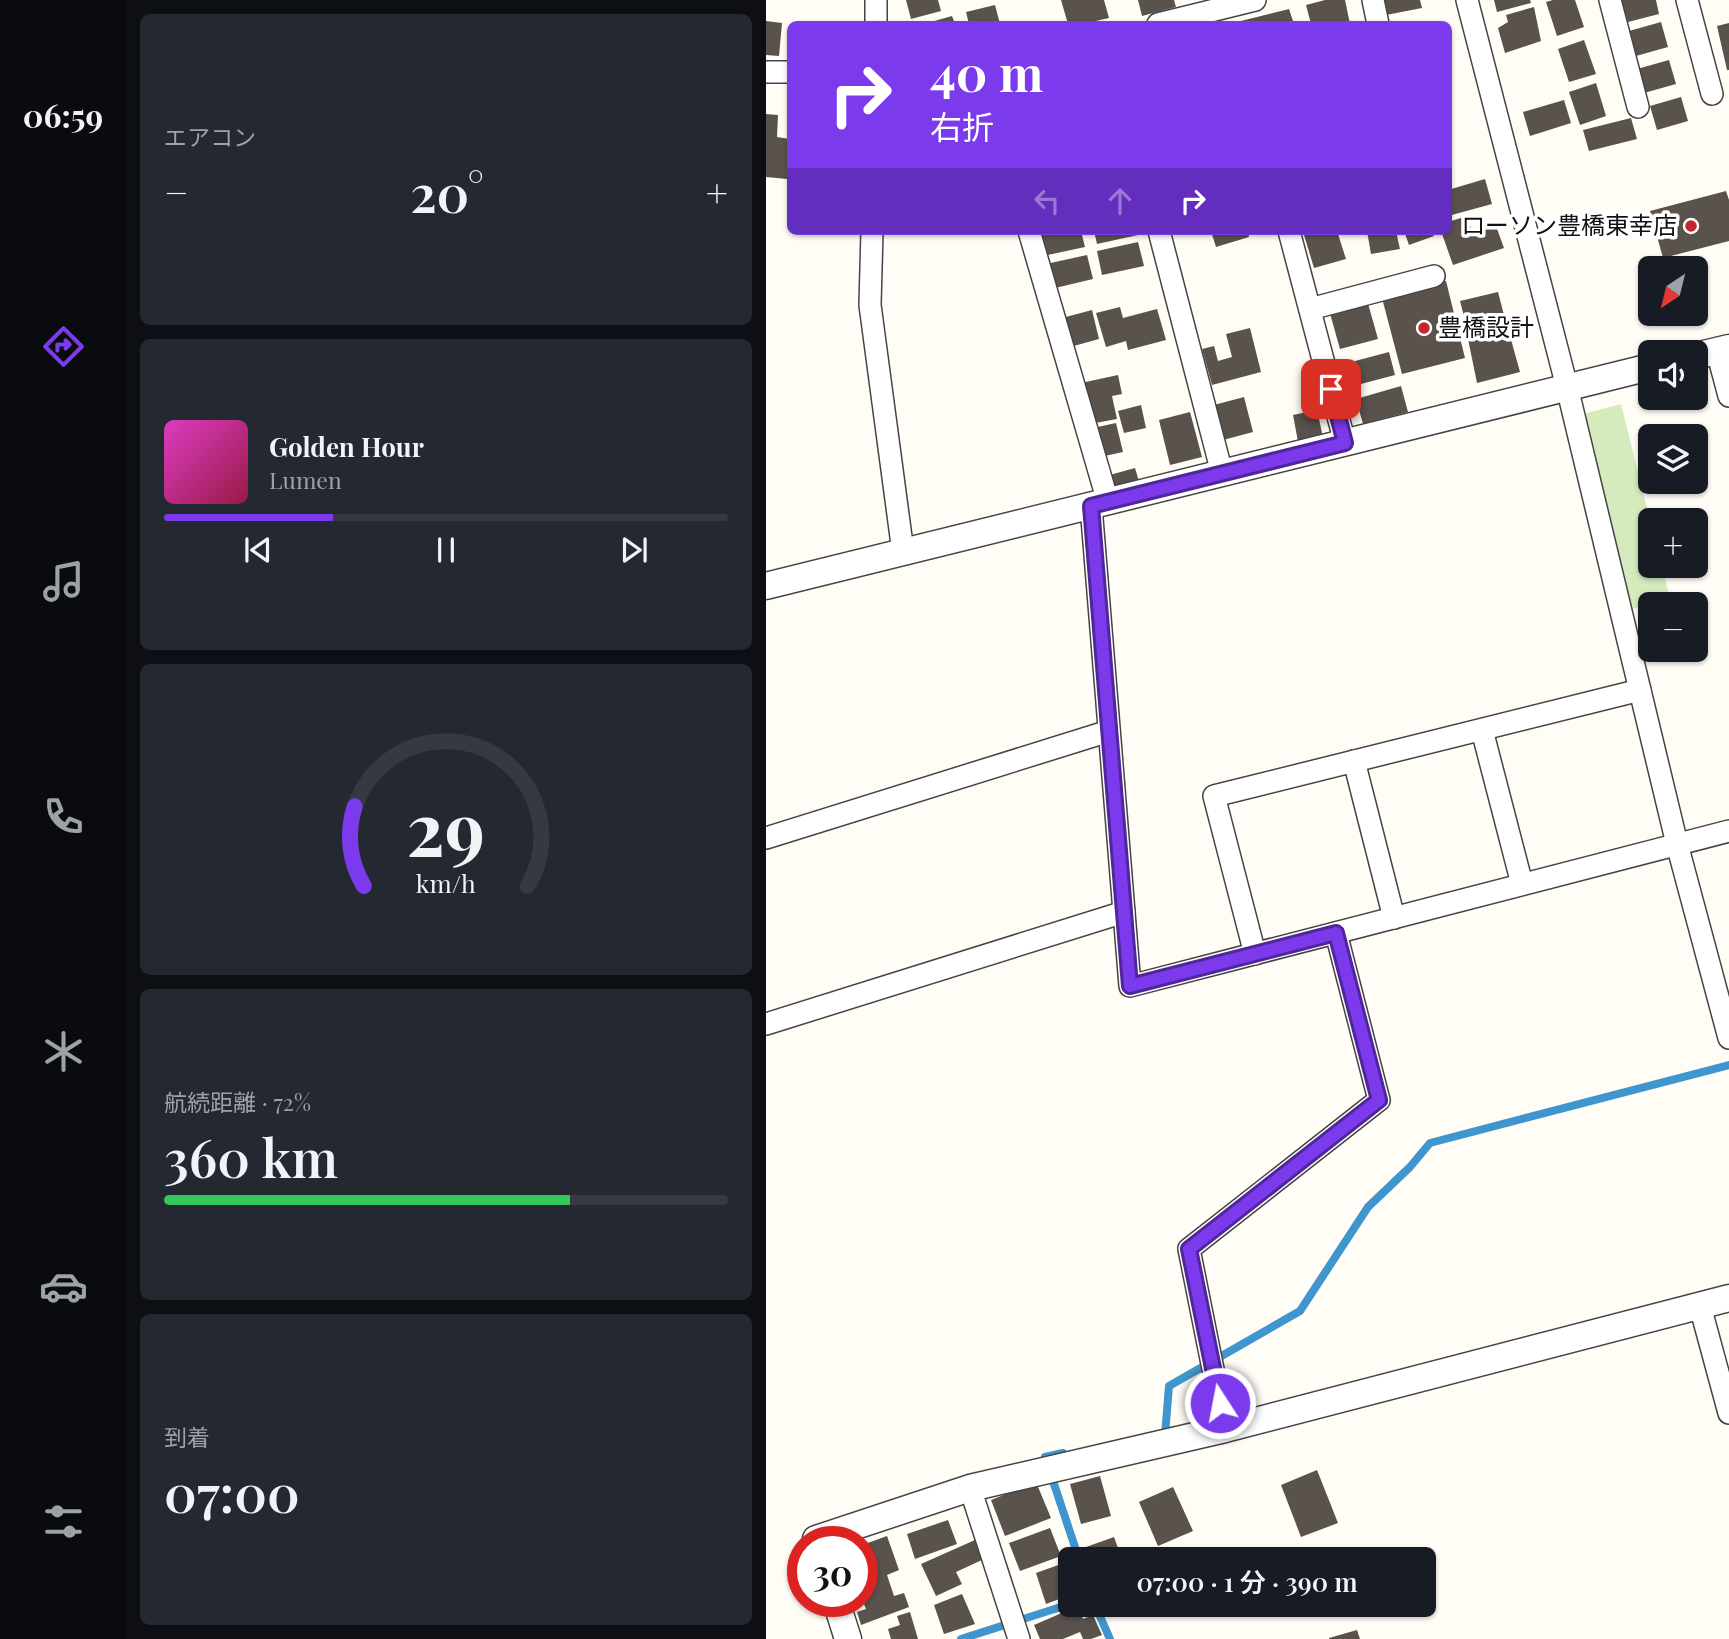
<!DOCTYPE html>
<html lang="ja">
<meta charset="utf-8">
<style>
:root{--surface:#171b24;--page:#242831;--text:#f1f3f6;--muted:#9ea1a6;--line:#363941;--accent:#7c3aed}
body{margin:0;font-family:"Playfair Display","Noto Sans JP",serif;background:var(--page);color:var(--text);height:100vh;display:flex;flex-direction:column;font-size:26px;white-space:nowrap}
*{box-sizing:border-box;margin:0}
p{font-size:23px;color:var(--muted)}
.icon{flex:none;width:38px;height:38px;fill:none;stroke:currentColor;stroke-width:2;stroke-linecap:round;stroke-linejoin:round}
.map{position:relative;flex:1;overflow:hidden}
.side{display:flex;flex-direction:column;gap:14px;padding:14px;background:#0d0f14;width:640px}
.side>*{flex:none}
.banner{position:absolute;left:21px;top:21px;width:665px;height:214px;border-radius:10px;box-shadow:0 2px 5px #0004;background:#7c3aed;color:#fff;overflow:hidden}
.needle{width:46px;rotate:215deg}
.tools{position:absolute;left:872px;top:256px;display:grid;gap:14px}
.tools a{display:grid;place-items:center;width:70px;height:70px;border-radius:10px;background:var(--surface);box-shadow:0 2px 5px #0004;font-size:35px}
.speed{position:absolute;left:21px;top:1526px;display:flex;gap:14px;font-size:35px;font-weight:700;text-align:center}
.speed>*{display:grid;place-content:center;width:91px;height:91px;border-radius:50%;background:var(--surface);box-shadow:0 2px 5px #0004;line-height:1}
.speed .limit{border:10px solid #d22;background:#fff;color:#111}
.pin{position:absolute;display:grid;place-items:center;width:60px;height:60px;color:#fff;margin:-30px;border-radius:14px;box-shadow:0 4px 10px #0006}
.me{position:absolute;width:77px;margin:-38px;rotate:349deg;stroke-linejoin:round;filter:drop-shadow(0 0 5px #0008)}
.turn{display:flex;align-items:center;gap:24px;height:147px;padding:0 28px;font-size:32px}
.turn .icon{width:91px;height:91px;stroke-width:2.5}
.turn b{display:block;font-size:49px;line-height:60px}
.lanes{display:flex;align-items:center;height:66px;padding:0 28px;background:#0003;justify-content:center;gap:35px;direction:ltr}
.lanes .off{opacity:.35}
.big{font-size:52px;font-weight:600;line-height:1.1}
.side .tile{flex:1;display:flex;flex-direction:column;justify-content:center;gap:10px;min-width:0;padding:0 24px;border-radius:10px;background:var(--page)}
.side .dial{align-items:center;gap:0}
.dial svg{height:182px;overflow:visible;fill:none;stroke:var(--line);stroke-width:7;stroke-linecap:round;text-anchor:middle}
.dial text{fill:var(--text);stroke:none}
.song{display:flex;align-items:center;gap:21px}
.cover{width:84px;height:84px;border-radius:10px;background:linear-gradient(135deg,hsl(310 70% 55%),hsl(340 70% 35%))}
.played{height:7px;border-radius:4px;background:linear-gradient(90deg,var(--accent) 30%,var(--line) 30%)}
.keys{display:flex;justify-content:space-around;direction:ltr}
.heat{display:flex;justify-content:space-between;align-items:center;font-size:38px;direction:ltr}
.charge{height:10px;border-radius:5px;background:linear-gradient(90deg,#34c759 72%,var(--line) 0)}
.trip{position:absolute;left:292px;top:1547px;width:378px;height:70px;border-radius:10px;background:var(--surface);box-shadow:0 2px 5px #0004;font-weight:600;line-height:70px;text-align:center}
main{display:flex;flex:1;min-height:0}
.dock{display:flex;flex-direction:column;width:126px;justify-content:space-around;align-items:center;background:#090b0e;color:var(--muted)}
.dock .icon{width:49px;height:49px}
.dock .active{color:var(--accent)}
.dock b{font-size:32px;color:var(--text)}
.map>svg:first-child{display:block}
.green{fill:#d5ebbd}
.lines{fill:none;stroke-linecap:round;stroke-linejoin:round}
.stream{stroke:#3f96cf;stroke-width:8}
.building{fill:#5a524d}
.minor-casing{stroke:#444;stroke-width:24}
.tertiary-casing{stroke:#444;stroke-width:29}
.minor{stroke:#fff;stroke-width:21}
.tertiary{stroke:#fff;stroke-width:26}
.route-casing{stroke:#51269a;stroke-width:18}
.route{stroke:#7c3aed;stroke-width:12}
.poi-dot{fill:#c4262e;stroke:#fff;stroke-width:2.5}
.labels{text-anchor:middle;stroke-width:7;stroke-linejoin:round;paint-order:stroke}
.poi-label{font-size:24px;fill:#111;stroke:#fff;text-anchor:end}
</style>
<main>
<nav class="dock">
<b>06:59</b>
<svg class="icon active" aria-label="directions" viewBox="0 0 24 24"><path d="M12 3l9 9-9 9-9-9zM9 14v-3h6M13 9l2 2-2 2"/></svg>
<svg class="icon" aria-label="music" viewBox="0 0 24 24"><path d="M9 18V5l10-2v13"/><circle cx="6" cy="18" r="3"/><circle cx="16" cy="16" r="3"/></svg>
<svg class="icon" aria-label="phone" viewBox="0 0 24 24"><path d="M5 4h4l2 5-3 2q2 4 5 5l2-3 5 2v4C11 20 4 13 5 4z"/></svg>
<svg class="icon" aria-label="climate" viewBox="0 0 24 24"><path d="M12 3v18M4 7l16 10M4 17L20 7"/></svg>
<svg class="icon" aria-label="car" viewBox="0 0 24 24"><path d="M5 17H2v-5l4-1 3-4h7l3 4 3 1v5h-3M9 17h6M6 11h13"/><circle cx="7" cy="17" r="2"/><circle cx="17" cy="17" r="2"/></svg>
<svg class="icon" aria-label="filters" viewBox="0 0 24 24"><path d="M4 7h16M4 17h16"/><circle cx="9" cy="7" r="2"/><circle cx="15" cy="17" r="2"/></svg>
</nav>
<section class="side">
<div class="tile"><p>エアコン</p>
<div class="heat"><a>−</a><b class="big">20°</b><a>+</a></div>
</div>
<div class="tile">
<div class="song"><i class="cover"></i><div><b>Golden Hour</b><p>Lumen</p></div></div>
<div class="played"></div>
<div class="keys"><svg class="icon" aria-label="previous" viewBox="0 0 24 24"><path d="M18 5L8 12l10 7zM5 5v14"/></svg><svg class="icon" aria-label="pause" viewBox="0 0 24 24"><path d="M8 5v14M16 5v14"/></svg><svg class="icon" aria-label="next" viewBox="0 0 24 24"><path d="M6 5l10 7-10 7zM19 5v14"/></svg></div>
</div>
<div class="tile dial"><svg viewBox="0 0 100 80">
<path d="M14 69A42 42 0 1 1 86 69"/>
<path d="M14 69A42 42 0 0 1 10 34" stroke="#7c3aed"/>
<text x="50" y="56" font-size="32" font-weight="700">29</text>
<text x="50" y="72" font-size="11">km/h</text>
</svg></div>
<div class="tile"><p>航続距離 · 72%</p><b class="big">360 km</b><div class="charge"></div></div>
<div class="tile"><p>到着</p><b class="big">07:00</b></div>
</section>
<div class="map">
<svg width="963" height="1639" viewBox="0 0 963 1639">
<rect width="100%" height="100%" fill="#fffdf5"/>
<!-- green -->
<polygon class="green" points="855,404 884,520 884,565 896,565 904,599 866,609 817,414"/>
<g class="lines">
<!-- stream -->
<g class="stream">
<polyline points="396,1435 399,1435 403,1386 534,1311 602,1207 644,1167 664,1143 963,1065"/>
<polyline points="297,1453 279,1457 313,1559"/>
<polyline points="329,1605 344,1639"/>
<polyline points="195,1639 304,1604"/>
</g>
</g>
<!-- building -->
<g class="building">
<polygon points="140,0 172,0 175,11 145,19"/>
<polygon points="295,0 338,0 343,18 317,24 302,24"/>
<polygon points="372,0 408,0 410,7 376,16"/>
<polygon points="559,0 579,0 584,24 545,24 540,5"/>
<polygon points="617,0 654,0 656,8 620,15"/>
<polygon points="728,0 764,0 765,3 731,12"/>
<polygon points="787,0 809,0 818,27 791,36 780,2"/>
<polygon points="855,0 890,0 893,14 862,22"/>
<polygon points="229,5 234,24 203,24 200,12"/>
<polygon points="768,7 775,41 739,53 732,28 742,22 740,15"/>
<polygon points="523,9 528,24 475,24 475,21"/>
<polygon points="186,16 189,24 158,24"/>
<polygon points="0,21 16,23 13,56 0,55"/>
<polygon points="895,22 902,47 870,56 863,31"/>
<polygon points="963,23 963,70 961,70 951,26"/>
<polygon points="818,40 830,74 803,82 792,49"/>
<polygon points="903,60 910,84 878,93 871,69"/>
<polygon points="830,83 840,116 814,125 803,92"/>
<polygon points="915,97 922,121 891,130 884,106"/>
<polygon points="798,100 805,123 764,136 757,112"/>
<polygon points="0,114 12,115 11,137 24,139 21,179 0,177"/>
<polygon points="865,118 871,139 823,151 817,130"/>
<polygon points="719,179 726,204 682,216 682,190"/>
<polygon points="960,191 963,200 963,241 897,258 884,211"/>
<polygon points="701,216 707,234 730,226 738,248 687,265 675,231 682,231 682,222"/>
<polygon points="277,231 315,231 319,247 277,256 271,232"/>
<polygon points="328,231 371,231 372,235 331,244"/>
<polygon points="445,231 482,231 483,237 450,247"/>
<polygon points="552,231 571,231 580,259 548,268 538,235"/>
<polygon points="601,231 630,231 634,249 605,254"/>
<polygon points="638,231 666,231 668,236 643,245"/>
<polygon points="372,242 378,266 336,275 331,251"/>
<polygon points="321,255 327,279 285,289 280,264"/>
<polygon points="680,281 699,358 636,374 616,298"/>
<polygon points="732,292 739,319 701,328 694,301"/>
<polygon points="601,300 612,339 574,349 563,310"/>
<polygon points="354,307 357,318 391,309 400,340 362,350 360,341 340,347 330,313"/>
<polygon points="326,310 333,339 304,347 296,318"/>
<polygon points="741,325 754,372 711,383 701,334"/>
<polygon points="484,328 495,372 446,385 436,349 448,346 452,361 466,357 460,334"/>
<polygon points="623,352 629,375 595,384 589,361"/>
<polygon points="352,375 356,394 346,396 351,419 324,424 315,383"/>
<polygon points="635,386 642,412 597,424 590,399"/>
<polygon points="478,397 487,432 457,440 448,405"/>
<polygon points="375,405 380,428 358,433 352,411"/>
<polygon points="551,410 558,442 533,447 527,415"/>
<polygon points="424,412 436,457 404,465 393,420"/>
<polygon points="350,423 357,452 334,457 327,428"/>
<polygon points="369,468 375,488 346,496 340,476"/>
<polygon points="551,1470 572,1523 535,1537 515,1485"/>
<polygon points="334,1476 345,1516 315,1524 304,1484"/>
<polygon points="270,1482 285,1518 239,1536 225,1500"/>
<polygon points="407,1487 427,1531 392,1546 373,1502"/>
<polygon points="182,1520 191,1544 149,1559 141,1534"/>
<polygon points="284,1528 295,1556 254,1571 243,1543"/>
<polygon points="121,1536 133,1570 121,1575 128,1596 138,1593 143,1607 95,1625 91,1612 100,1609 96,1599 96,1545"/>
<polygon points="348,1537 356,1559 324,1559 320,1547"/>
<polygon points="209,1540 218,1559 190,1572 196,1584 170,1596 155,1564"/>
<polygon points="298,1563 304,1583 304,1595 280,1604 270,1573"/>
<polygon points="196,1594 209,1624 178,1634 168,1605"/>
<polygon points="341,1605 367,1605 345,1614"/>
<polygon points="312,1606 317,1619 327,1615 336,1635 325,1639 317,1639 314,1632 297,1639 274,1639 268,1625"/>
<polygon points="144,1612 152,1639 125,1639 122,1629 134,1625 131,1616"/>
<polygon points="591,1630 594,1639 563,1639 563,1638"/>
</g>
<g class="lines">
<!-- minor casing -->
<g class="minor-casing">
<g id="minor">
<polyline points="607,0 612,24"/>
<polyline points="701,0 801,387 911,844 963,1038"/>
<polyline points="844,0 872,107"/>
<polyline points="921,0 946,94"/>
<polyline points="110,24 110,0"/>
<polyline points="392,24 489,0"/>
<polyline points="0,72 24,72"/>
<polyline points="106,231 104,305 137,552"/>
<polyline points="263,231 342,502"/>
<polyline points="393,231 456,473"/>
<polyline points="523,231 579,443"/>
<polyline points="544,309 668,276"/>
<polyline points="951,351 963,396"/>
<polyline points="325,506 364,986 963,831"/>
<polyline points="716,730 756,884"/>
<polyline points="588,761 628,918"/>
<polyline points="0,838 343,731"/>
<polyline points="489,954 448,796 874,690"/>
<polyline points="0,1024 358,912"/>
<polyline points="934,1306 963,1413"/>
<polyline points="459,1429 423,1249 613,1100 570,933"/>
<polyline points="204,1488 253,1639"/>
</g>
</g>
<!-- tertiary casing -->
<g class="tertiary-casing">
<g id="tertiary">
<polyline points="929,356 963,348"/>
<polyline points="0,586 884,367"/>
<polyline points="51,1542 50,1539 204,1488 459,1429 963,1298"/>
<polyline points="70,1601 82,1639"/>
</g>
</g>
<!-- minor -->
<use href="#minor" class="minor"/>
<!-- tertiary -->
<use href="#tertiary" class="tertiary"/>
</g>
<g class="lines">
<!-- route casing -->
<g class="route-casing">
<polyline id="route" points="454,1403 423,1249 613,1100 570,933 364,986 325,506 579,443 565,389"/>
</g>
<!-- route -->
<use href="#route" class="route"/>
</g>
<!-- markers -->
<g class="poi-dot">
<circle cx="925" cy="226" r="7"/>
<circle cx="658" cy="328" r="7"/>
</g>
<g class="labels">
<!-- poi labels -->
<g class="poi-label">
<text x="911" y="234">ローソン豊橋東幸店</text>
<text x="672" y="336" text-anchor="start">豊橋設計</text>
</g>
</g>
</svg>
<div class="tools">
<a><svg class="needle" viewBox="-14 -14 28 28"><path d="M0-13l5 13h-10z" fill="#e53935"/><path d="M0 13l5-13h-10z" fill="#9ea1a6"/></svg></a>
<a><svg class="icon" aria-label="sound" viewBox="0 0 24 24"><path d="M4 9h4l5-4v14l-5-4H4zM17 9q2 3 0 6"/></svg></a>
<a><svg class="icon" aria-label="layers" viewBox="0 0 24 24"><path d="M12 4l9 5-9 5-9-5zM3 14l9 5 9-5"/></svg></a>
<a>+</a>
<a>−</a>
</div>
<div class="speed"><div class="limit">30</div></div>
<div class="pin" style="left:565px;top:389px;background:#d93025"><svg class="icon" aria-label="arrive" viewBox="0 0 24 24"><path d="M6 21V4h12l-3 4 3 4H6"/></svg></div>
<svg class="me" style="left:454px;top:1403px" viewBox="-20 -20 40 40"><circle r="17" fill="#7c3aed" stroke="#fff" stroke-width="3"/><path d="M0-11L8 9 0 5-8 9z" fill="#fff"/></svg>
<div class="trip">07:00 · 1 分 · 390 m</div>
<div class="banner">
<div class="turn"><svg class="icon" aria-label="right" viewBox="0 0 24 24"><path d="M7 20v-9h11M14 6l5 5-5 5"/></svg><div><b>40 m</b>右折</div></div>
<div class="lanes"><svg class="icon off" aria-label="left" viewBox="0 0 24 24"><path d="M17 20v-9H6M10 6l-5 5 5 5"/></svg><svg class="icon off" aria-label="ahead" viewBox="0 0 24 24"><path d="M12 20V5M6 11l6-6 6 6"/></svg><svg class="icon" aria-label="right" viewBox="0 0 24 24"><path d="M7 20v-9h11M14 6l5 5-5 5"/></svg></div>
</div>
</div>
</main>
